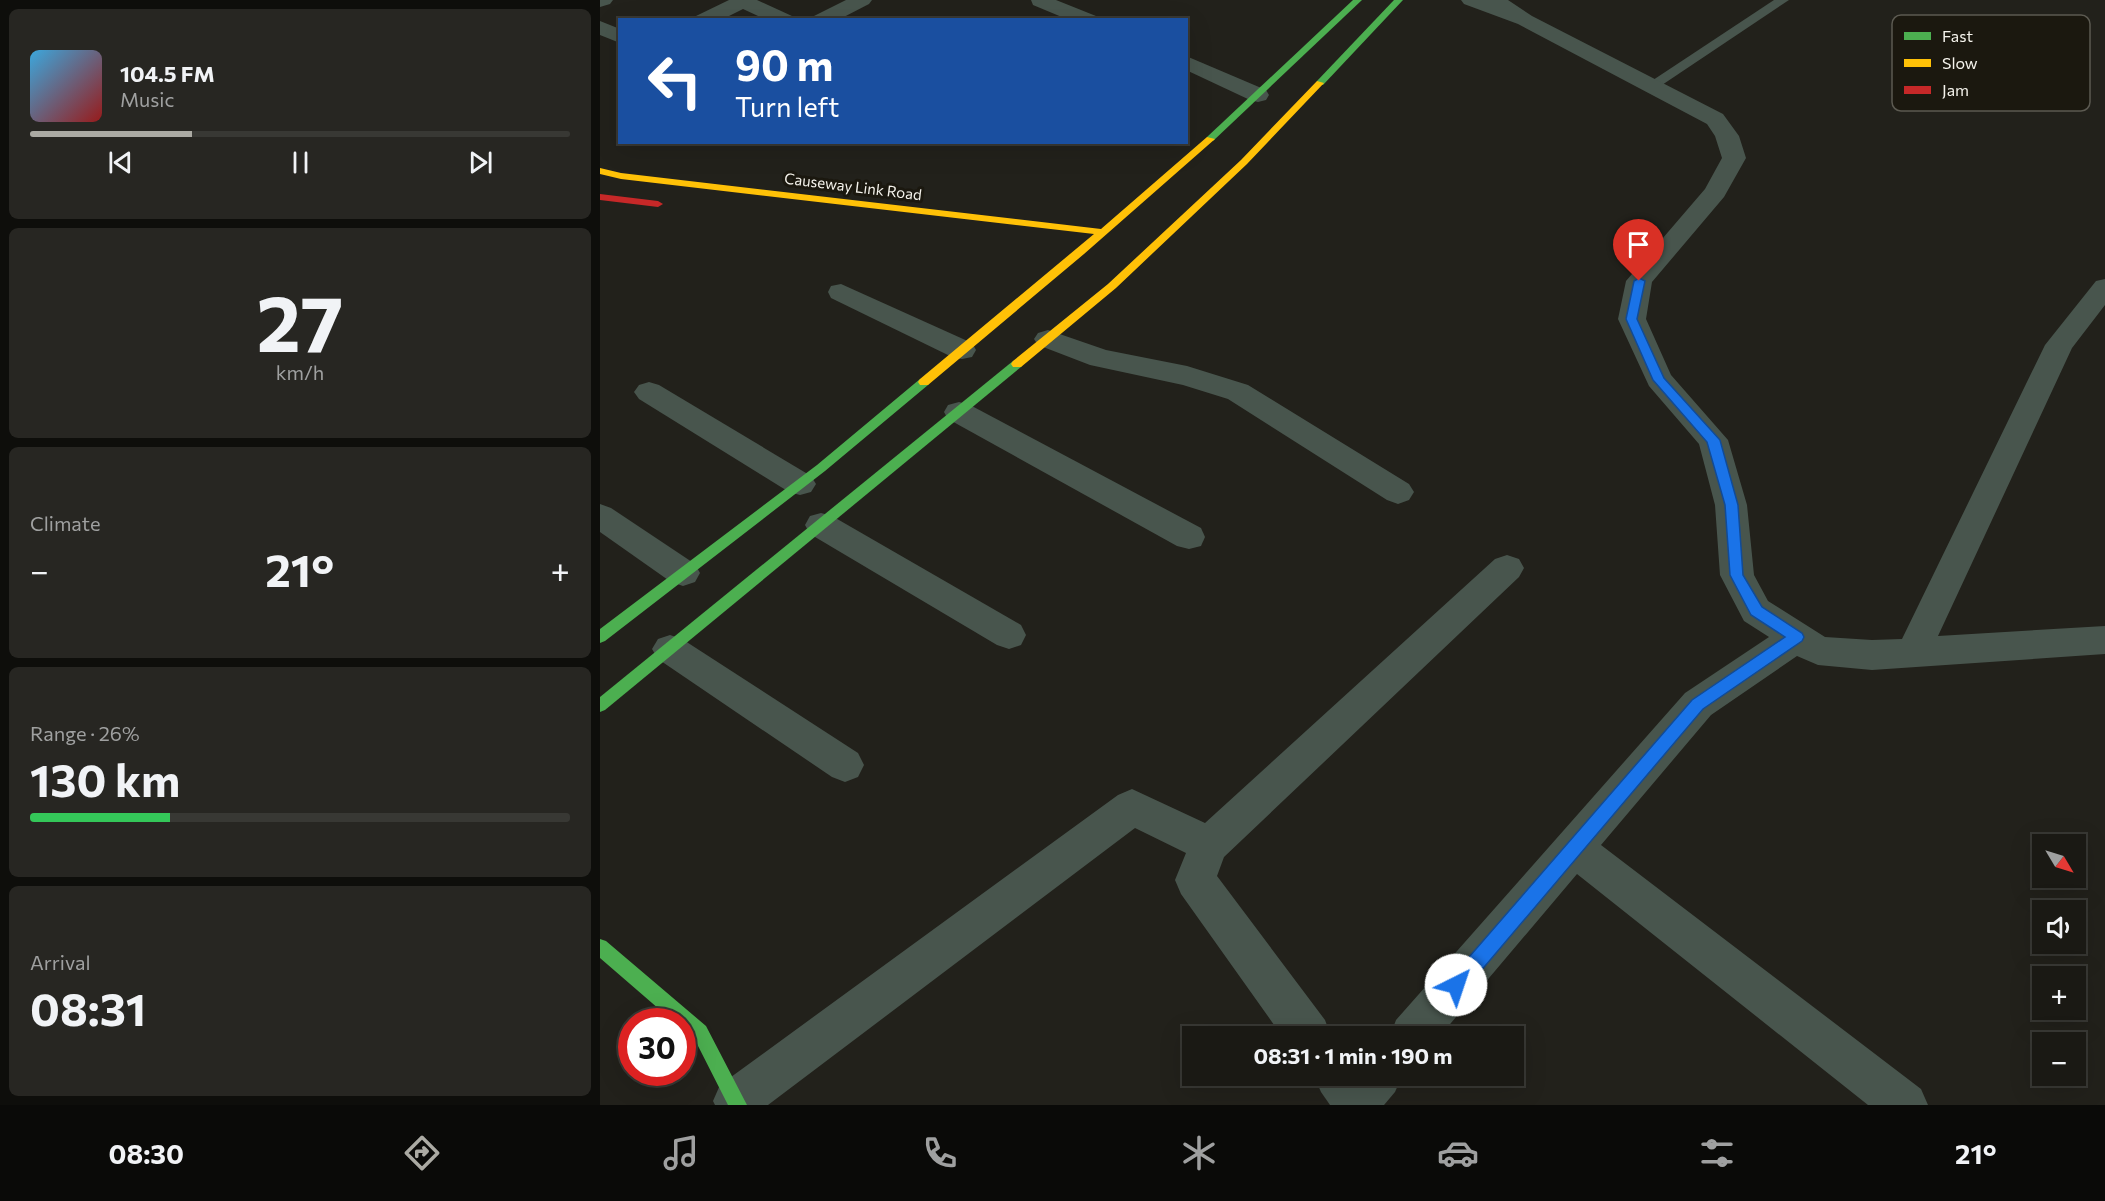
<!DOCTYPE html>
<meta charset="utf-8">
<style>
:root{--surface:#1a1914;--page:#272622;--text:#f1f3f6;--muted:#9fa0a0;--line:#383834;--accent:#abaaa3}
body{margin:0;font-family:Commissioner,sans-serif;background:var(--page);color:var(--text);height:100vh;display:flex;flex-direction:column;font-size:22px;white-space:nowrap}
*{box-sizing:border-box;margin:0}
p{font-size:20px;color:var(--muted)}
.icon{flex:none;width:33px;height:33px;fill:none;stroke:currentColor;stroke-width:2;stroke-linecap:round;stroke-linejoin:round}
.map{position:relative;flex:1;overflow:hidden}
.drawer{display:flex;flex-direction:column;gap:9px;padding:9px;background:#0e0e0b;width:600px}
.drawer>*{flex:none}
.top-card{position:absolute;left:18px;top:18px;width:570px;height:126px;border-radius:0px;box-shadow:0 6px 24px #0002,0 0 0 2px var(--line);background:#1a4fa0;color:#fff;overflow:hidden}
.needle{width:39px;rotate:128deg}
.buttons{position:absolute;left:1432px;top:834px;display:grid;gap:12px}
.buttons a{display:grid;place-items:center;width:54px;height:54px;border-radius:0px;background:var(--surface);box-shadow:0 6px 24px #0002,0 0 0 2px var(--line);font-size:30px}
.speed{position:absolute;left:18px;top:1008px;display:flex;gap:12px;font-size:30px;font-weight:700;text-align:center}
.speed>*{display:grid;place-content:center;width:78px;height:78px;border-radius:50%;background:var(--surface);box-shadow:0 6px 24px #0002,0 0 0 2px var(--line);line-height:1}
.speed .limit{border:9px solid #d22;background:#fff;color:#111}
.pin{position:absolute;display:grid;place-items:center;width:51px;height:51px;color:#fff;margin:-62px -26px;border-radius:50% 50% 50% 0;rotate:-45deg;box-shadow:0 0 6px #0007}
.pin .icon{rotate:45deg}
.me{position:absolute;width:66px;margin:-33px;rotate:41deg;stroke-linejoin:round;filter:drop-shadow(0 0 4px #0008)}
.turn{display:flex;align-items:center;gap:21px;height:126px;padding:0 18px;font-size:27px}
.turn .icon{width:78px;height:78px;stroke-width:2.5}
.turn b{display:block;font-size:42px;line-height:51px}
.big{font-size:45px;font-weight:700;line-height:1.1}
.drawer .widget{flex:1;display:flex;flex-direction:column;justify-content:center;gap:9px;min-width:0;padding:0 21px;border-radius:9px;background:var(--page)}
.drawer .dial{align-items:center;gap:0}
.dial b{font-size:78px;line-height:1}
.song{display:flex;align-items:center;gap:18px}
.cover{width:72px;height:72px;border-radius:9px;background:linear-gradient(135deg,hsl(200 70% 55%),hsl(0 70% 35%))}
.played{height:6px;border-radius:3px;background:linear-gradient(90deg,var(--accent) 30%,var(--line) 30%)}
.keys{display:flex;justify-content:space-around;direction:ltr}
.heat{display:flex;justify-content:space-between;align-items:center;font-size:33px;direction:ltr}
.charge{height:9px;border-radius:4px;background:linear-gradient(90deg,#34c759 26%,var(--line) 0)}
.trip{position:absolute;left:582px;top:1026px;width:342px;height:60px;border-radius:0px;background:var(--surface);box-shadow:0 6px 24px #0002,0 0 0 2px var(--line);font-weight:700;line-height:60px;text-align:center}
.menu{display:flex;height:96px;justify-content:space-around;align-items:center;background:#0a0a08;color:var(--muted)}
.menu .icon{width:42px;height:42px}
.menu .current{color:var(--accent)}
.menu b{font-size:27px;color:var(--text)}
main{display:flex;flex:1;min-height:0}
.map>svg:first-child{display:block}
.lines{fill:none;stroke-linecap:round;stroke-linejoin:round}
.lane{fill:#48554d;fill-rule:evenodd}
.street{fill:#48554d;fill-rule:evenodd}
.fast{fill:#4caf50;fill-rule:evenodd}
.slow{fill:#ffc107;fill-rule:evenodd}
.jam{fill:#c62828;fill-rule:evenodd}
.route{fill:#1a73e8;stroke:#114b97;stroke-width:1.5}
.labels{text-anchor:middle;stroke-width:6;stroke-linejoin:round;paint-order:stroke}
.far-street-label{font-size:15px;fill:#f5f3ec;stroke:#1b180f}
.key{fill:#1b180f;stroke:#5c5a51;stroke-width:1.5}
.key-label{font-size:16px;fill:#f5f3ec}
</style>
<main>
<section class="drawer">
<div class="widget">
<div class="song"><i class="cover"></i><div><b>104.5 FM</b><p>Music</p></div></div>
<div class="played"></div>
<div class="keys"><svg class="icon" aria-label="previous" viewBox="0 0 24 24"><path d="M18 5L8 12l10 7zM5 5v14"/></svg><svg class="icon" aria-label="pause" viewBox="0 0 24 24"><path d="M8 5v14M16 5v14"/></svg><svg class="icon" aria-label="next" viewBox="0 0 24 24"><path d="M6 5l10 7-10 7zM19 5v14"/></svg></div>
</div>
<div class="widget dial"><b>27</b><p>km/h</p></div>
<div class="widget"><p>Climate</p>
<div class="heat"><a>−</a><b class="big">21°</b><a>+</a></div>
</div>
<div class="widget"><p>Range · 26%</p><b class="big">130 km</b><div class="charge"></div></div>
<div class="widget"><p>Arrival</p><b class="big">08:31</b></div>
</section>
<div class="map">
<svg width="1505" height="1105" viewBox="0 0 1505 1105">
<rect width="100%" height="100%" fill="#22211b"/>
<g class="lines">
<!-- lane -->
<polygon class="lane" points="1174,0 1189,0 1056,89 1051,90 1044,86"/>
<!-- street -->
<g class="street">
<polygon points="0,0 13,0 10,4 0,7"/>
<polygon points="129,0 157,0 192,16 195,20 167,20 143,9 121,20 93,20 96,16"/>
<polygon points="246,0 272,0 269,4 238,20 211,20 214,16"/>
<polygon points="431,0 456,0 496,16 499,20 469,20 433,5"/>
<polygon points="861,0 908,0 932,16 1123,114 1139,136 1146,158 1124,197 1052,282 1046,319 1071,375 1128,440 1147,505 1154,575 1168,601 1225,637 1272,640 1302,639 1445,345 1496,281 1505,279 1505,305 1472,348 1338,636 1505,626 1505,654 1272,670 1218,665 1197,656 1111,715 1001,845 1321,1089 1328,1105 1268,1105 977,874 840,1036 790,1036 796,1020 1085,693 1169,637 1144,621 1120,575 1115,505 1099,444 1049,386 1018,319 1026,281 1105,189 1122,158 1115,136 1107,124 918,24 864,4"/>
<polygon points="0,21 20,29 20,43 0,35"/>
<polygon points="586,56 666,90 669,95 666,100 658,102 650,100 586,70"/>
<polygon points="241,284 372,343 376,350 372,357 362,359 352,357 231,298 228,292 231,286"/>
<polygon points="448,330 506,350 587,366 648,385 809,484 814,492 809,500 798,504 787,500 628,399 583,385 490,365 438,345 434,339 438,333"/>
<polygon points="49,382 59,385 211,476 216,484 211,492 200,495 189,492 39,399 34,392 39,385"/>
<polygon points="359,402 370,405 601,528 605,537 601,546 589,549 577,546 348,419 344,412 348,405"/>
<polygon points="0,504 11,508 95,564 100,573 95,582 83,586 71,582 0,532"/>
<polygon points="221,513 232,516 421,625 426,635 421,645 409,649 397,645 210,534 205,525 210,516"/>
<polygon points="907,555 919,559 924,568 919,577 624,857 617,876 725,1020 731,1036 682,1036 581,894 575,880 586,853 535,828 168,1105 115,1105 113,1101 120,1085 518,795 532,789 605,823 895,559"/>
<polygon points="70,635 82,639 258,753 264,765 258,777 245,782 232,777 58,659 52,649 58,639"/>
<polygon points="714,1076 802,1076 795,1092 784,1105 730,1105 721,1092"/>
</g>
<!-- fast -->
<g class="fast">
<polygon points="753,0 762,0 613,141 607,141 607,137"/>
<polygon points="794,0 803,0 723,85 717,85 717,81"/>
<polygon points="417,360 423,364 421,367 5,710 0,712 0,697 413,361"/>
<polygon points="324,378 328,379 330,382 328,385 225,471 5,641 0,643 0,629 217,465 320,379"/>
<polygon points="0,939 6,941 106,1026 147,1105 128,1105 94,1038 82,1029 82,1022 74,1022 0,958"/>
</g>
<!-- slow -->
<g class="slow">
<polygon points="717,81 724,83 647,164 516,288 421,367 413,367 411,364 413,361 508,284 641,160"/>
<polygon points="607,137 615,139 484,254 328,385 320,385 318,382 320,379 494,234 21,179 0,174 0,168 21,173 501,229"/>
</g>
<!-- jam -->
<polygon class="jam" points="0,194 58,201 63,204 58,207 0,200"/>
</g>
<!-- route -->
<polygon class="route" points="1039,278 1045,281 1037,319 1064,378 1120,440 1138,505 1143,575 1162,607 1202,633 1204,637 1202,641 1103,709 863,992 856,994 850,992 847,985 850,979 1092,700 1185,637 1151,615 1130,575 1125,505 1107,442 1053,380 1026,319 1034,281"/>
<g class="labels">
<!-- far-street labels -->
<g class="far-street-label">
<text transform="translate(253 187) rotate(7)" y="5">Causeway Link Road</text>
</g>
</g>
<!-- legend -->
<rect x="1292" y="15" width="198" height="96" rx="9" class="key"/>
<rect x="1304" y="32" width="27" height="8" fill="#4caf50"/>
<rect x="1304" y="59" width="27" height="8" fill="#ffc107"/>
<rect x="1304" y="86" width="27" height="8" fill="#c62828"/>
<g class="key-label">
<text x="1342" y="42">Fast</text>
<text x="1342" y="69">Slow</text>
<text x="1342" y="96">Jam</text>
</g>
</svg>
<div class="buttons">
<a><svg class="needle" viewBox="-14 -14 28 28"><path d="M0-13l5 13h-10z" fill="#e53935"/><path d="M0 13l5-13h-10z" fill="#9fa0a0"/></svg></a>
<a><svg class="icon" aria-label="sound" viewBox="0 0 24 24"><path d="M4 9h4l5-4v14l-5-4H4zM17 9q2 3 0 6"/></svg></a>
<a>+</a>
<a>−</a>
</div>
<div class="speed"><div class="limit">30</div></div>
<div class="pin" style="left:1039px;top:281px;background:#d93025"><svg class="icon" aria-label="arrive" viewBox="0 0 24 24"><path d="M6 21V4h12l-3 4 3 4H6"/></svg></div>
<svg class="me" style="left:856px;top:985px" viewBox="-20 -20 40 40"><circle r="19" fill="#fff"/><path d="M0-13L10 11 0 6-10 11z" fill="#1a73e8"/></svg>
<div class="trip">08:31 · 1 min · 190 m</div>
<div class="top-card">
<div class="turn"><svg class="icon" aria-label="left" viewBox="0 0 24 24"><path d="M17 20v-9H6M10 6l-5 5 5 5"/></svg><div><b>90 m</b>Turn left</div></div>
</div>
</div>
</main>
<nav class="menu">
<b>08:30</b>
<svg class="icon current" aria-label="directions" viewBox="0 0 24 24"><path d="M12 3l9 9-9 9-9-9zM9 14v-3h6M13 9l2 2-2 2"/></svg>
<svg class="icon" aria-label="music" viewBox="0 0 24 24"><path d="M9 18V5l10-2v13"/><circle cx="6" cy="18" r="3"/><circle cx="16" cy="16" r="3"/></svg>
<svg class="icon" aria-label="phone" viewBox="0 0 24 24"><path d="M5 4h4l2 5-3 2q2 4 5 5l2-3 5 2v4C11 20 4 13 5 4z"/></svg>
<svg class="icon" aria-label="climate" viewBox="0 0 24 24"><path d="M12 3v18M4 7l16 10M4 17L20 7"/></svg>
<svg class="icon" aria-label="car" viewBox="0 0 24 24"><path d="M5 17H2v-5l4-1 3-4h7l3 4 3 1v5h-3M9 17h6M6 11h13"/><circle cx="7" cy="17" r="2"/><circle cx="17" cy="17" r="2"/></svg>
<svg class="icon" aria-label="filters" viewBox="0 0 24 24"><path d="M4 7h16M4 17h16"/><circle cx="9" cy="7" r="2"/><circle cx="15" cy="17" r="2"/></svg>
<b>21°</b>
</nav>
